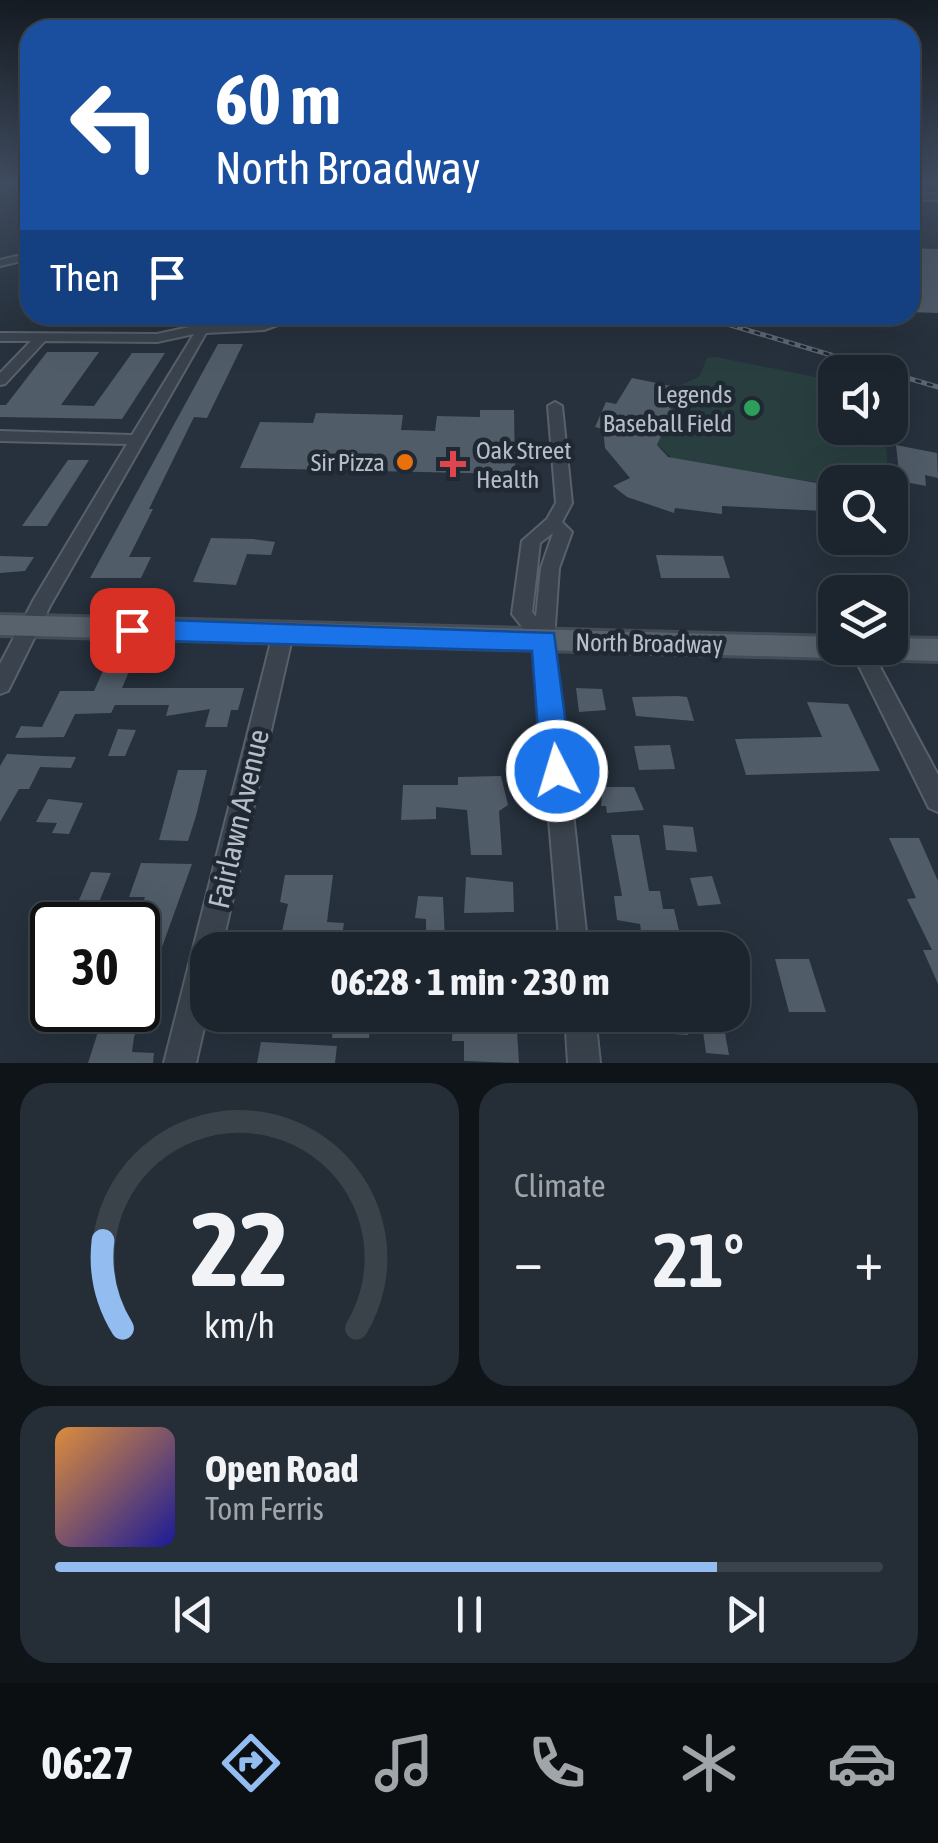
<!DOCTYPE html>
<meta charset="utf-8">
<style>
:root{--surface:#1c252e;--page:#252d36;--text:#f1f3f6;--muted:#a0a5aa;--line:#3a424a;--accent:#93bcf1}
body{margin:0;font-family:"Asap Condensed",sans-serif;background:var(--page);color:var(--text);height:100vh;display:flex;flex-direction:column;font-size:38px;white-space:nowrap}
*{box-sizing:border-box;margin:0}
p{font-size:32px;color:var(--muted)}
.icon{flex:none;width:55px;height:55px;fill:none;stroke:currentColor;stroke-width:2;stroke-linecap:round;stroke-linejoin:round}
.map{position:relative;height:1063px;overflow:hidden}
.details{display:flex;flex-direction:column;gap:20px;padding:20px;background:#0f1419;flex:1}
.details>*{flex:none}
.top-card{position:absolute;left:20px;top:20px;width:900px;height:305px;border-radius:30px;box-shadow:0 10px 40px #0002,0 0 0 2px var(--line);background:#1a4fa0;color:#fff;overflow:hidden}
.tools{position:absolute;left:818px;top:355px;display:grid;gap:20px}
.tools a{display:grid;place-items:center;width:90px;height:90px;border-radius:20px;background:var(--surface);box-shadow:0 10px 40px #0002,0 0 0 2px var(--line);font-size:50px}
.speed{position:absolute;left:30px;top:902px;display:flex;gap:20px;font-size:50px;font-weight:700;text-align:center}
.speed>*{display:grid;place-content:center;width:130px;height:130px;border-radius:50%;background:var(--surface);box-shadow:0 10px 40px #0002,0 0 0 2px var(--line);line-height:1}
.speed .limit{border:5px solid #111;border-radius:15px;background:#fff;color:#111}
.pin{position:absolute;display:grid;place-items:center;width:85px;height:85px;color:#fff;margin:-42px;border-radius:20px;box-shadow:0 5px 15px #0006}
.me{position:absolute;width:110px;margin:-55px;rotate:355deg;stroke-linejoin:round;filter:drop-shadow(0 0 8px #0008)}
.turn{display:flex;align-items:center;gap:35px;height:210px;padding:0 30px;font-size:45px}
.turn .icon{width:130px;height:130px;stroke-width:2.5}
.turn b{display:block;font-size:70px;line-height:85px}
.then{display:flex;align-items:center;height:95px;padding:0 30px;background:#0003;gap:20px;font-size:38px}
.big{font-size:75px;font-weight:700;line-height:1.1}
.details .tile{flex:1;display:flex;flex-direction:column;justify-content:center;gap:15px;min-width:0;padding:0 35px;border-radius:30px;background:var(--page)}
.details .dial{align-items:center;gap:0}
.dial svg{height:260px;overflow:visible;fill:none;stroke:var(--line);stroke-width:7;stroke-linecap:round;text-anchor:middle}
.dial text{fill:var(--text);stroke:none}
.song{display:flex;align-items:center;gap:30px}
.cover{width:120px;height:120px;border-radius:15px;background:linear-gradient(135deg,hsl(30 70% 55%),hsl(240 70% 35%))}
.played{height:10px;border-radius:5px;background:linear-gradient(90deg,var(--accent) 80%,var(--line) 80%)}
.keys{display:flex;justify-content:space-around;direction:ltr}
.heat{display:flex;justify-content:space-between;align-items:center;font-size:55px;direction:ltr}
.details .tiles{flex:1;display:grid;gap:20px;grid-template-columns:1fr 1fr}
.tile:last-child{grid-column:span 2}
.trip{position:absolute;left:190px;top:932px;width:560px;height:100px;border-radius:30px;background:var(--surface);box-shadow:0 10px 40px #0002,0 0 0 2px var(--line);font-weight:700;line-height:100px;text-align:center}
.tab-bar{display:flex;height:160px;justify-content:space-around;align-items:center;background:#0b0f12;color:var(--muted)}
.tab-bar .icon{width:70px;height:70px}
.tab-bar .active{color:var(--accent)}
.tab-bar b{font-size:45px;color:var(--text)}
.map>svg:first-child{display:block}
.green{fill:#293f3f}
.building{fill:#505c68}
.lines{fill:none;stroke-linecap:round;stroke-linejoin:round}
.minor-casing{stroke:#58616b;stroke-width:4}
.major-casing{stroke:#434c57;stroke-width:6}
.minor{fill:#3a434d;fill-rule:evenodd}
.major{fill:#58626d;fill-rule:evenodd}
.rail-casing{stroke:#5c6774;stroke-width:5}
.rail{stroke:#1f2833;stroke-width:2.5;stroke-dasharray:6;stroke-linecap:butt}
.route{fill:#1a73e8;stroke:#114b97;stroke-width:2.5}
.leisure-dot{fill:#2e9e5b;stroke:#1f2833;stroke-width:4}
.food-dot{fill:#e8710a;stroke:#1f2833;stroke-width:4}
.health-dot{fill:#e0444e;stroke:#1f2833;stroke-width:4}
.labels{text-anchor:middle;stroke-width:9;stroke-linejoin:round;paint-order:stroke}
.poi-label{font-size:25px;fill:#b6bec8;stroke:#1f2833;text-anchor:end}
.street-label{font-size:25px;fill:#b6bec8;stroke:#1f2833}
.near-street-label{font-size:30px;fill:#b6bec8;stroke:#1f2833}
</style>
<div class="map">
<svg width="938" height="1063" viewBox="0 0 938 1063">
<rect width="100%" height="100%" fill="#26313d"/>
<!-- green -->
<polygon class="green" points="716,357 835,381 835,428 890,429 886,441 888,478 885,482 835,485 674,460 658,445 676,387 699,377 707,358"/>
<!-- building -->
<g class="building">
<polygon points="910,248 938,249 938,313 910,312"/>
<polygon points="218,344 243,344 207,418 194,417 149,509 153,509 129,557 151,557 141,578 90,578"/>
<polygon points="47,352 99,352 61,405 94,406 132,353 165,353 122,419 0,417 0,405 6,405"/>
<polygon points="632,378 676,387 669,408 673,410 657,445 668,457 817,483 824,511 722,506 722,514 675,508 674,513 627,497 613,486 630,478 605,448 603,429 595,427 606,402 616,404"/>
<polygon points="480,410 514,410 515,474 240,468 260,422 313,423 316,413 403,415 401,430 435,431 437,416 480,417"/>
<polygon points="896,445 937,453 938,478 925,475 926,486 900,481"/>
<polygon points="68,460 89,460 47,526 22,526"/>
<polygon points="211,538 253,539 275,542 271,555 247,554 236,585 193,582"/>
<polygon points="656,555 723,556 730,578 661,578"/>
<polygon points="0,556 34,557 25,571 0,573"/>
<polygon points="107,662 133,662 122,688 244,688 238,710 231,710 227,727 205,727 210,709 166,716 169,705 115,705 111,713 75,714 64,737 15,738 21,726 42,727 60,691 94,691"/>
<polygon points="576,688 602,689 606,710 579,712"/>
<polygon points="678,696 687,697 694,721 636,716 632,697"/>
<polygon points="807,702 848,704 880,771 746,775 735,739 822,737"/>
<polygon points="118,729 136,730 125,756 108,756"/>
<polygon points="670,745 675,769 639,770 634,746"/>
<polygon points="7,754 45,756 76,757 71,768 40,767 29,789 19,789 0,822 0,766"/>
<polygon points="178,770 207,770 196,816 188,841 159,840"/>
<polygon points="501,776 508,805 499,811 502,855 471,855 467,810 436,807 436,819 401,820 403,785 458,785 458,777"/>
<polygon points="603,787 634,787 644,810 607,813 606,806 601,806"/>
<polygon points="48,799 83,803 69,834 52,833 57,823 36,822"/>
<polygon points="663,825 693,827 697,852 666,850"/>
<polygon points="611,835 639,835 649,891 660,891 663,909 674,909 681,939 718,940 718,950 644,950 640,924 617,920 614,896 622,896"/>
<polygon points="889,838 919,838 938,881 938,984 923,950 932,950 907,899 916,898"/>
<polygon points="141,863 192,864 154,969 151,999 134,1037 132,1052 154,1053 153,1063 88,1063 105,1010 138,1010 138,920 145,897 129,897"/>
<polygon points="91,872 111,873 97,907 76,907"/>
<polygon points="285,875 333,875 327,922 344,923 340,950 269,950 273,931 282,931 288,904 280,902"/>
<polygon points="712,876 721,904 698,906 690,878"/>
<polygon points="466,877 513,882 514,912 464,913"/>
<polygon points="418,896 443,897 445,940 426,940 426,919 415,918"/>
<rect x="452" y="937" width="53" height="13"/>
<polygon points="775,959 809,959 826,1012 789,1012"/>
<polygon points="335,1015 371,1015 369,1038 332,1038"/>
<polygon points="453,1015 516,1015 519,1063 464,1061 464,1041 452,1041"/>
<polygon points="628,1015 685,1015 688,1035 630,1031"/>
<polygon points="703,1031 725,1033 729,1055 706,1053"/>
<polygon points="261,1042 337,1046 335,1063 257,1063"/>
</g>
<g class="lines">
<!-- minor casing -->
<g class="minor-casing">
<g id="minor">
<rect x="910" y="194" width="28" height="6"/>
<polygon points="30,253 30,259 0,266 0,260"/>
<polygon points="287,315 305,315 264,330 206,333 50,606 8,691 0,694 0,664 34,599 127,444 0,441 0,431 132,435 194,334 157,342 45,341 5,384 0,385 0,373 31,341 0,341 0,333 157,334 194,326 263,322"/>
<path d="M555 402 562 406 572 503 562 522 572 532 559 568 554 640 588 950H560L534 642 512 614 522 541 547 519 556 503 548 406ZM553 533 541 568 536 617 532 612 540 543Z"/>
<polygon points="283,626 290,628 293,634 221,950 208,950 208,1010 196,1063 164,1063 273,634 276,628"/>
<polygon points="850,648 870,648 938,775 938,812 929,808"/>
<polygon points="565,1015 595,1015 600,1063 568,1063"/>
</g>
</g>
<!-- major casing -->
<g class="major-casing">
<polygon id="major" points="0,615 835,637 835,648 890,648 890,638 938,639 938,661 0,635"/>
</g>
<!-- minor -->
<use href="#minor" class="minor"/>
<!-- major -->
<use href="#major" class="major"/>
<!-- rail casing -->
<g class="rail-casing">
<polyline id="rail" points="697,315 938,387"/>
</g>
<!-- rail -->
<use href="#rail" class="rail"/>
</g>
<!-- sky -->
<linearGradient id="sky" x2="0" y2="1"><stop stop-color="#151b22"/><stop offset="0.55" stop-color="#414e62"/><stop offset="1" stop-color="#414e62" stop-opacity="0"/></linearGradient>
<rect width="938" height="332" fill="url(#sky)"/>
<!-- route -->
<polygon class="route" points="132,619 554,633 572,771 568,781 557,785 546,781 541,771 532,651 132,640 119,630"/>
<!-- markers -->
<circle class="leisure-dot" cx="752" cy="408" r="10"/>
<circle class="food-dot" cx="405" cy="462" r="10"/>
<path class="health-dot" d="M448 449h10v10h10v10h-10v10h-10v-10h-10v-10h10z"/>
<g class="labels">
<!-- poi labels -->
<g class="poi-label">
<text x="732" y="403">Legends<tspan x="732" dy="29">Baseball Field</tspan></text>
<text x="476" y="459" text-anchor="start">Oak Street<tspan x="476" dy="29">Health</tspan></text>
<text x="385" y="471">Sir Pizza</text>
</g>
<!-- street labels -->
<g class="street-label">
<text transform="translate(649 643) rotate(1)" y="9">North Broadway</text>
</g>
<!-- near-street labels -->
<g class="near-street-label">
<text transform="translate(239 819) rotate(-77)" y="10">Fairlawn Avenue</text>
</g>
</g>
</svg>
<div class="tools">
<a><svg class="icon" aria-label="sound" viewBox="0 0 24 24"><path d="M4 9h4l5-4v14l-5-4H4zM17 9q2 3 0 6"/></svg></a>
<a><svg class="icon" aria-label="search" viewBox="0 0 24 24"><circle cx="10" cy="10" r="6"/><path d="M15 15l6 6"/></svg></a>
<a><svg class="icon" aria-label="layers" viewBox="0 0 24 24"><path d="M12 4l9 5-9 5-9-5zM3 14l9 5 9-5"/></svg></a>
</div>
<div class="speed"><div class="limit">30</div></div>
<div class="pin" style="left:132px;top:630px;background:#d93025"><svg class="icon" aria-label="arrive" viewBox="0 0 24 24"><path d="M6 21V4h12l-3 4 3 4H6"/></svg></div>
<svg class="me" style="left:557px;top:771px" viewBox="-20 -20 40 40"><circle r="17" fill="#1a73e8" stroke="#fff" stroke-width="3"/><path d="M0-11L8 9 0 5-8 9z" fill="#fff"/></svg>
<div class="trip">06:28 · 1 min · 230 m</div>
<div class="top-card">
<div class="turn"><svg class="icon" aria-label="left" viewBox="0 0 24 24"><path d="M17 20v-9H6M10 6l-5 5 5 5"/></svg><div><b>60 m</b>North Broadway</div></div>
<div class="then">Then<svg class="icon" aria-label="arrive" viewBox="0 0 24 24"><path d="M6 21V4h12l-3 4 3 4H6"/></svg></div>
</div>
</div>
<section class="details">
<div class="tiles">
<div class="tile dial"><svg viewBox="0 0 100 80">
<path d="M14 69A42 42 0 1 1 86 69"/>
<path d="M14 69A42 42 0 0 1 8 42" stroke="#93bcf1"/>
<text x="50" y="56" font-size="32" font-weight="700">22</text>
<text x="50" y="72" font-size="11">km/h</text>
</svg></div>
<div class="tile"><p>Climate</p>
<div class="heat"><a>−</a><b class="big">21°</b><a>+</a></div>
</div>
<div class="tile">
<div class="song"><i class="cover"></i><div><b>Open Road</b><p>Tom Ferris</p></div></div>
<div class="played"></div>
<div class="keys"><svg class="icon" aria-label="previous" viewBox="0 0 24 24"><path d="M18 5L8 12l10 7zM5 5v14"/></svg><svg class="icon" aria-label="pause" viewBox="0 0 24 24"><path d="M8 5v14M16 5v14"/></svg><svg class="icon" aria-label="next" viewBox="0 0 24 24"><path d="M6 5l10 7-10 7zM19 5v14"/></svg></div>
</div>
</div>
</section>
<nav class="tab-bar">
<b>06:27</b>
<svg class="icon active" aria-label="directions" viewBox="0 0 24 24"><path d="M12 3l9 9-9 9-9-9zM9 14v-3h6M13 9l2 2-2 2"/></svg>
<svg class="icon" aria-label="music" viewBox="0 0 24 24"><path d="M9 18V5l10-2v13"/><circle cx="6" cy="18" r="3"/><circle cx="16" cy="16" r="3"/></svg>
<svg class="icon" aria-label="phone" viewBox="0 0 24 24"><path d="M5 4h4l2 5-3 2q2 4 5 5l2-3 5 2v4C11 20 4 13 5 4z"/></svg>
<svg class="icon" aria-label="climate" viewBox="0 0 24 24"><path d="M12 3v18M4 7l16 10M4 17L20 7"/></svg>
<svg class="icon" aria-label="car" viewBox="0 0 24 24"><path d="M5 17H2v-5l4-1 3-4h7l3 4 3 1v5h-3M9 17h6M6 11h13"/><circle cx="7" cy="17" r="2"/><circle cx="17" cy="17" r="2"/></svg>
</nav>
